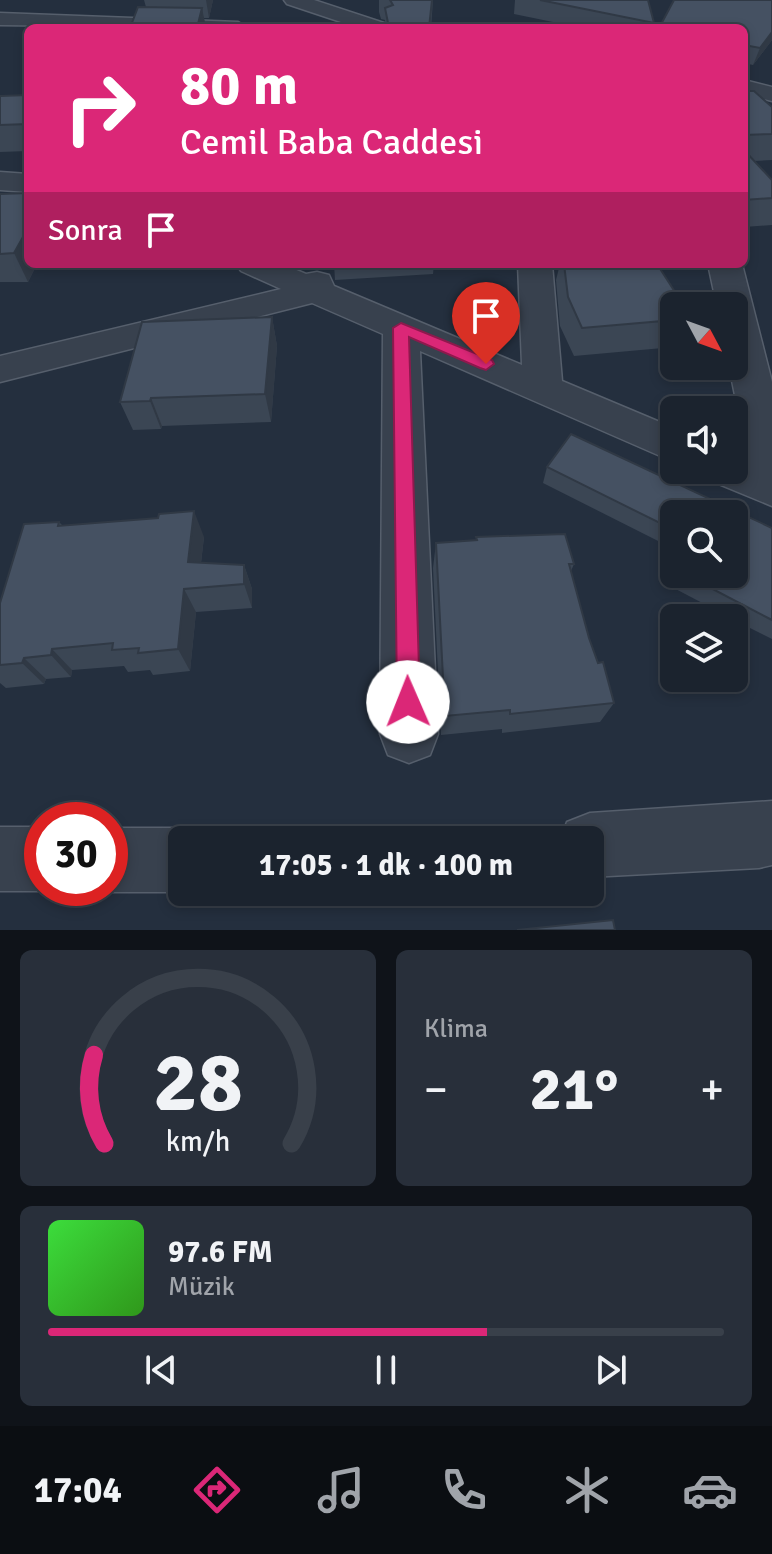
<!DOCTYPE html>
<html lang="tr">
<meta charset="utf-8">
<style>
:root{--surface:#1b232e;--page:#282f3a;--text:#f1f3f6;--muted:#a0a4aa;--line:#39404a;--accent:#db2777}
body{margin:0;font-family:Signika,sans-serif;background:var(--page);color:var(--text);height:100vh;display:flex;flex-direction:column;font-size:30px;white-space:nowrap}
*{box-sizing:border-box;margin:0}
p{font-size:26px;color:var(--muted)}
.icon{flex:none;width:44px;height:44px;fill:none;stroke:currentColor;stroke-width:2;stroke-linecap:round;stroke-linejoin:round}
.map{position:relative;height:930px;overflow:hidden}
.side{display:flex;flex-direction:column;gap:20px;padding:20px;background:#0f1319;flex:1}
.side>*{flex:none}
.banner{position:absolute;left:24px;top:24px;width:724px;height:244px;border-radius:12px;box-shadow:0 4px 12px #0003,0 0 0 2px var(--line);background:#db2777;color:#fff;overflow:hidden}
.needle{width:52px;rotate:131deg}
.controls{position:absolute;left:660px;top:292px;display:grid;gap:16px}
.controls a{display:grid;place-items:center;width:88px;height:88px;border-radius:12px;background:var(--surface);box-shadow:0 4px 12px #0003,0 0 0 2px var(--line);font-size:40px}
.speed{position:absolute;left:24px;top:802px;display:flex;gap:16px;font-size:40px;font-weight:700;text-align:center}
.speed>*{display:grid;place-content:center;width:104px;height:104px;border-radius:50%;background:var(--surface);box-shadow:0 4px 12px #0003,0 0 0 2px var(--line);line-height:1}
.speed .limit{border:12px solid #d22;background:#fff;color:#111}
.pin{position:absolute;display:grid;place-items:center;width:68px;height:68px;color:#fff;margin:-82px -34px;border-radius:50% 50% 50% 0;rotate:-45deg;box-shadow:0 0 8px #0007}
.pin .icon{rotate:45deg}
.me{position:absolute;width:88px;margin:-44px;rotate:359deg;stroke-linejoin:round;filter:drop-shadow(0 0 6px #0008)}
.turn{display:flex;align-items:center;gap:28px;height:168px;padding:0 24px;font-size:36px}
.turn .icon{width:104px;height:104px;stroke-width:2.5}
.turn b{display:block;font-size:56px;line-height:68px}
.then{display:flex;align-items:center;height:76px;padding:0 24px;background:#0003;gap:16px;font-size:30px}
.big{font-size:60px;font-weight:700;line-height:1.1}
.side .card{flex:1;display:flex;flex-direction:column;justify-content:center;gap:12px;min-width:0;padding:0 28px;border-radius:12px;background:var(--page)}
.side .dial{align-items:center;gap:0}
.dial svg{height:208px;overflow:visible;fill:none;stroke:var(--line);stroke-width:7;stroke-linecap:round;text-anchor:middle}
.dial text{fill:var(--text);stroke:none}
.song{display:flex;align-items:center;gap:24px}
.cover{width:96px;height:96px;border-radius:12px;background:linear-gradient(135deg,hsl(120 70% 55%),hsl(110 70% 35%))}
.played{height:8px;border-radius:4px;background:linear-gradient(90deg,var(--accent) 65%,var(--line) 65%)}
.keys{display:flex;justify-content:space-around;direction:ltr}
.heat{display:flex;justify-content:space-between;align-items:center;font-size:44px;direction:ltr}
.side .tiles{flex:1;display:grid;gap:20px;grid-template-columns:1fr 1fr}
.card:last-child{grid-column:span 2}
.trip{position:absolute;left:168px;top:826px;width:436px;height:80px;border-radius:12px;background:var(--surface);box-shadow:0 4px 12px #0003,0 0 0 2px var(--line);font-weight:700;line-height:80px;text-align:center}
.tab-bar{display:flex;height:128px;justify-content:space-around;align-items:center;background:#0b0e12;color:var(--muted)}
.tab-bar .icon{width:56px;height:56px}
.tab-bar .on{color:var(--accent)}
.tab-bar b{font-size:36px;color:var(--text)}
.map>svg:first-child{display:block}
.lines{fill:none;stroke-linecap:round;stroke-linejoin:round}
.minor-casing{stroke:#565f6c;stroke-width:3}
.minor{fill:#38414e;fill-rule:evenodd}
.wall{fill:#3b4654}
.shaded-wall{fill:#303945}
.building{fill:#455162;stroke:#303945;stroke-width:2}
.route{fill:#db2777;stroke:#8e194d;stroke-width:2}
</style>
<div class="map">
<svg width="772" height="930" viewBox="0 0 772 930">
<rect width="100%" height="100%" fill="#242f3e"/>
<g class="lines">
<!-- minor casing -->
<g class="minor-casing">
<g id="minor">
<polygon points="284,0 314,0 387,24 390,28 359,28 287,4"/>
<polygon points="0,13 238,22 248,28 0,25"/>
<polygon points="744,80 772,87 772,101 744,94"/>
<polygon points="0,172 28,174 28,192 0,190"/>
<polygon points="236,264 282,264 306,274 317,272 329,275 334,286 522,365 518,264 552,264 562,381 674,428 674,462 420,351 438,734 430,755 409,763 388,755 380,734 383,334 312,303 0,382 0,356 281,289 241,271"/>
<polygon points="708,264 742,264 772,382 772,506 714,482 708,470 734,470 734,454 748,459 729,366 734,366 734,306 717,306"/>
<polygon points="772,801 772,865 759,868 590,877 590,840 560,840 567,822 590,813"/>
<polygon points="0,827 42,827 42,888 50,888 42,891 0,891"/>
<polygon points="110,828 182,828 205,838 182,840 182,892 186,892 110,892 99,888 110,888"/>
</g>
</g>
<!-- minor -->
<use href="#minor" class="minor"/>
</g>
<!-- wall -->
<g class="wall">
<polygon points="144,0 213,0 209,18 204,18 206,28 146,7"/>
<polygon points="379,0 433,0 431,28 385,28 385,20 381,19 379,12"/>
<polygon points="515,0 648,0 654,23 652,28 582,28 514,14"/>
<polygon points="772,0 772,40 753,65 744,63 744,28"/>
<polygon points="744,91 772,107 772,160 754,161 772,180 772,225 744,227"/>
<polygon points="28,95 28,151 0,152 0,96"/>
<polygon points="0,194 28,264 37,264 28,282 0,282"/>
<polygon points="334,264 434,264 433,274 335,280"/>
<polygon points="560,264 657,264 674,306 674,347 574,356 560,326 556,280"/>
<polygon points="272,317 277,346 271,422 162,426 161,429 133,430 120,402"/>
<polygon points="547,467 772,528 772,639 734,620 734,618 731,618 668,585 674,572 674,574 734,574 674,514 674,549 543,483"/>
<polygon points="59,522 62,525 204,537 201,563 244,565 252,589 252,608 196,612 190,671 153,675 150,670 128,672 124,666 72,670 71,677 46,679 44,684 6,688 0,683 0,665"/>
<polygon points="476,537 574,564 571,571 589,638 614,703 600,722 502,733 502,729 441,735 433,568 436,543 476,540"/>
</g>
<!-- shaded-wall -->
<g class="shaded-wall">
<polygon points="206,0 213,0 209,18"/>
<polygon points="202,8 206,28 197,28"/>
<polygon points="772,32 772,40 753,65 760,48"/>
<polygon points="28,228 28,264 37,264 28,282 14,253"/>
<polygon points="272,317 277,346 271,422 265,394"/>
<polygon points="151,398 162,426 161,429 150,401"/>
<polygon points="194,511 204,537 198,587 188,562"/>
<polygon points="244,565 252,589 252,608 244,584"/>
<polygon points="184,589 196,612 190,671 178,649"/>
<polygon points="52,649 72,670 71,677 51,655"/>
<polygon points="24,658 46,679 44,684 22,663"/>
</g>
<!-- building -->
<g class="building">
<polygon points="390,0 432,0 429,28 389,28 385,8 393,5"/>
<polygon points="540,0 648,0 654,23"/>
<polygon points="674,0 772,0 772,32 760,48 744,45 744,28 659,28"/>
<polygon points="138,7 202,8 197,28 130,28"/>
<polygon points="324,25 324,28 258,28 258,27"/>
<polygon points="744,91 754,91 772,107 772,134 744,135"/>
<polygon points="28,95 28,124 0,125 0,96"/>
<polygon points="744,150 772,180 772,198 744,200"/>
<polygon points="28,193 28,228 14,253 0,254 0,194"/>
<polygon points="564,264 657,264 684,306 674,306 674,320 582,328 568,297"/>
<polygon points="272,317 265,394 151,398 150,401 120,402 142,322"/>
<polygon points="571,434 772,528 772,620 684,574 734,574 734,514 674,514 674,530 547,467"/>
<polygon points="194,511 188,562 244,565 244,584 184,589 178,649 138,653 139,648 112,650 113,643 52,649 51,655 24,658 22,663 0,665 0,603 24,524 59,522 58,526 158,518 159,514"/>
<polygon points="565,534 574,564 569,564 589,638 598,663 603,662 614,703 510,714 510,710 445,716 436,543 477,540 476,537"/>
<polygon points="613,920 615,930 517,930"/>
</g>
<!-- route -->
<polygon class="route" points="401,323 492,360 494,364 486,370 480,368 409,337 420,702 417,710 408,714 400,710 397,702 393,328"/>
</svg>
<div class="controls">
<a><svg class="needle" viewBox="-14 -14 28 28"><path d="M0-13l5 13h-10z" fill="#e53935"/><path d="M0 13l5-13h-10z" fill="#a0a4aa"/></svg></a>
<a><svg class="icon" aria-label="sound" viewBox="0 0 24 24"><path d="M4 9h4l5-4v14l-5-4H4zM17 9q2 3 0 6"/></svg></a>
<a><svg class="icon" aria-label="search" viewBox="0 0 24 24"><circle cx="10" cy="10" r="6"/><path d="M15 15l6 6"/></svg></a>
<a><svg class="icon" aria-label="layers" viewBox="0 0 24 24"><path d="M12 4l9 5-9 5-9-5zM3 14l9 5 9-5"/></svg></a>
</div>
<div class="speed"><div class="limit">30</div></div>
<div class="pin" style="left:486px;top:364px;background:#d93025"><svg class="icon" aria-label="arrive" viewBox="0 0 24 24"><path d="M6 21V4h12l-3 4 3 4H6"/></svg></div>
<svg class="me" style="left:408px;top:702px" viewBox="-20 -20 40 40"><circle r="19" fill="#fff"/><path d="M0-13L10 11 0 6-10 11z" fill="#db2777"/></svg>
<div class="trip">17:05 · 1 dk · 100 m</div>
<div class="banner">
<div class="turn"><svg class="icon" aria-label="right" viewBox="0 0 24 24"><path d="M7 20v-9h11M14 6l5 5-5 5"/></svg><div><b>80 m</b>Cemil Baba Caddesi</div></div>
<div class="then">Sonra<svg class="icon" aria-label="arrive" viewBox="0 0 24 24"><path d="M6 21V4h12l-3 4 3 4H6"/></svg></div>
</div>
</div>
<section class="side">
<div class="tiles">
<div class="card dial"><svg viewBox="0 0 100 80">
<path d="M14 69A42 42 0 1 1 86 69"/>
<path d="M14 69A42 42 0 0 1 10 35" stroke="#db2777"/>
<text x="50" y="56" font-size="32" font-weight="700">28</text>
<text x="50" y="72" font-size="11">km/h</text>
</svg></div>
<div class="card"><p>Klima</p>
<div class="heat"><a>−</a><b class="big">21°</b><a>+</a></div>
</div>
<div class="card">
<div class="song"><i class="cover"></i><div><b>97.6 FM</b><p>Müzik</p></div></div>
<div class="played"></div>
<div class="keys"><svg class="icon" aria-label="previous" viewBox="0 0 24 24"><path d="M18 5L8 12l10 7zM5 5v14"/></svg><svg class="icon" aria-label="pause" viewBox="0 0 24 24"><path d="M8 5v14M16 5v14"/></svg><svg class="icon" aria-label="next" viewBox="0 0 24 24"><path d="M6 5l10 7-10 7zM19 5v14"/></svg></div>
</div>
</div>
</section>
<nav class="tab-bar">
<b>17:04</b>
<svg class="icon on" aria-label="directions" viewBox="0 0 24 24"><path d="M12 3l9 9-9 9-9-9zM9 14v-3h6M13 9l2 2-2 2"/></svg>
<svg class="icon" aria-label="music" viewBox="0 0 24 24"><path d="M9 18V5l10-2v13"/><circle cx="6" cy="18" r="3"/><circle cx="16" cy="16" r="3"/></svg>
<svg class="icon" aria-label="phone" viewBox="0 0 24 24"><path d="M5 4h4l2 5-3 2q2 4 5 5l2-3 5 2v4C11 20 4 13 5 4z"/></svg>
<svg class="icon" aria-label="climate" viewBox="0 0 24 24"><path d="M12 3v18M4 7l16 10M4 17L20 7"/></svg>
<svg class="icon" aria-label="car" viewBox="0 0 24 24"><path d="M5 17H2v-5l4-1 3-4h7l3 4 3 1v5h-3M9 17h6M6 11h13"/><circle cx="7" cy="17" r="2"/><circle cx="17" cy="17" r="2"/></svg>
</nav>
